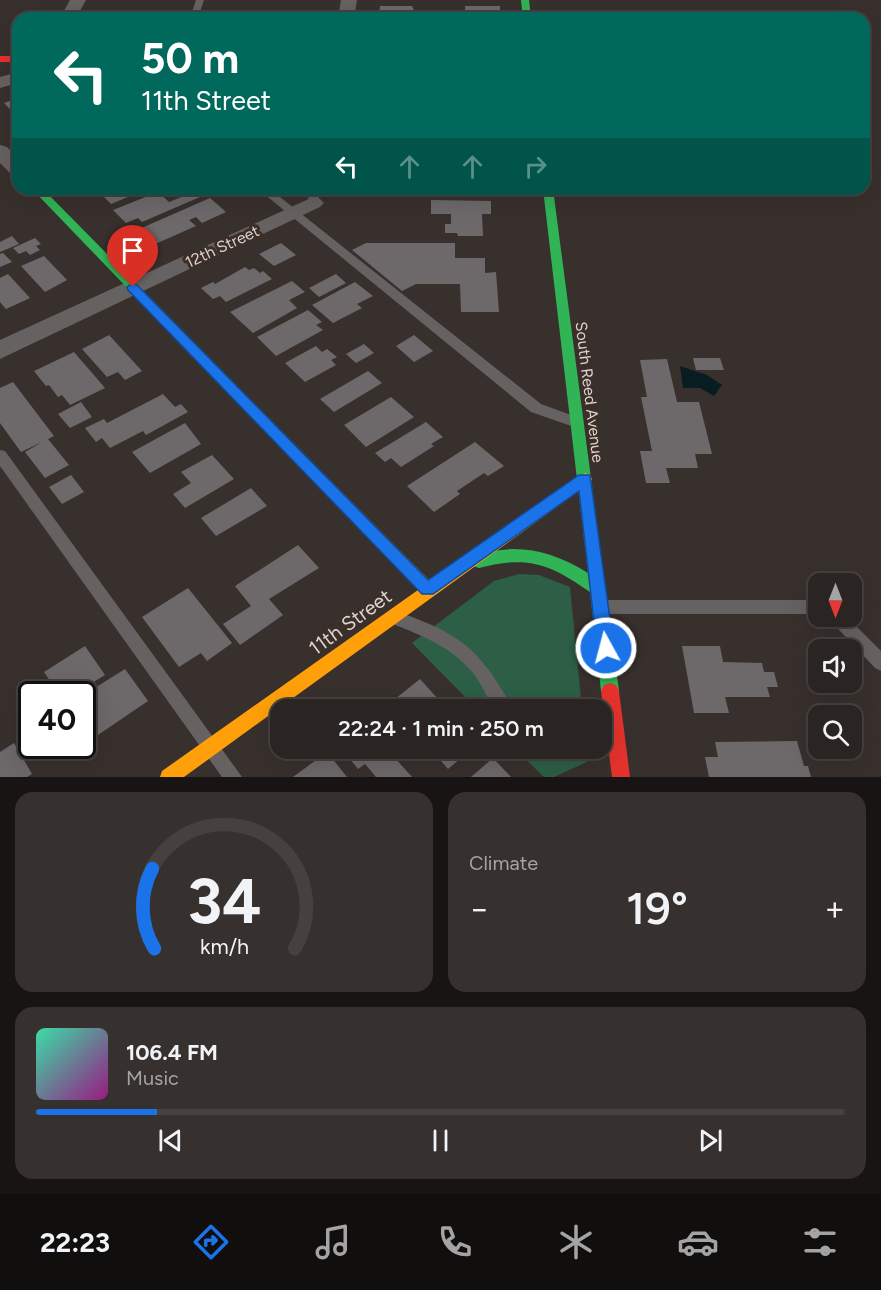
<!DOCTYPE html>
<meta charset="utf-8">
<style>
:root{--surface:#2a2422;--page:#36302f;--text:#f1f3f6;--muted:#a5a4a5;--line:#464140;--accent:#1a73e8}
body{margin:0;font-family:Figtree,sans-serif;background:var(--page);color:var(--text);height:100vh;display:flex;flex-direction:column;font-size:22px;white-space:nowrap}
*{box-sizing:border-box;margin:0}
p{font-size:20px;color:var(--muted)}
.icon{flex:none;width:33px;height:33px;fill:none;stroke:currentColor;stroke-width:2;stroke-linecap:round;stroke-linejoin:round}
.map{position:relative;height:777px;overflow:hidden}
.sheet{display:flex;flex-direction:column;gap:15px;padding:15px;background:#171413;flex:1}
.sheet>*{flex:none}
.hud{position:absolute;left:12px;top:12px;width:858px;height:183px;border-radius:18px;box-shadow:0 6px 24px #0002,0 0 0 2px var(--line);background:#00695c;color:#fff;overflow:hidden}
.needle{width:39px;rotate:180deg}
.buttons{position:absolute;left:808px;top:573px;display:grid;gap:12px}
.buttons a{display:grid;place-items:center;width:54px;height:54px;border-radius:12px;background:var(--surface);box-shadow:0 6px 24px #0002,0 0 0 2px var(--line);font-size:30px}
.speed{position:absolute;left:18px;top:681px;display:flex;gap:12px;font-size:30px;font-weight:700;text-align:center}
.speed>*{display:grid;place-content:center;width:78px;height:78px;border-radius:50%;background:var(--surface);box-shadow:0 6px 24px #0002,0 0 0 2px var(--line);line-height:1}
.speed .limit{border:3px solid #111;border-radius:9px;background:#fff;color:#111}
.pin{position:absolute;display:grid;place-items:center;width:51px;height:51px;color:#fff;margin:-62px -26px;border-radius:50% 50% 50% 0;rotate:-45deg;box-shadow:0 0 6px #0007}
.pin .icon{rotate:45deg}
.me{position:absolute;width:66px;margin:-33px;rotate:353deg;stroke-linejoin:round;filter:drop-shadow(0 0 4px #0008)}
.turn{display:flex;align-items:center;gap:21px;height:126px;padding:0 30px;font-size:27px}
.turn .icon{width:78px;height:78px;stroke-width:2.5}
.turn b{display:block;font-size:42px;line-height:51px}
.lanes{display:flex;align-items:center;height:57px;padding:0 30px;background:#0003;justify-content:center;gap:30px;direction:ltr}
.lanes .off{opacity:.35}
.big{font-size:45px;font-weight:600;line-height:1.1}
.sheet .card{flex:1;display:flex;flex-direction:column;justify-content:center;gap:9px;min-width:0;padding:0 21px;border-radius:18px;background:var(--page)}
.sheet .dial{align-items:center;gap:0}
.dial svg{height:156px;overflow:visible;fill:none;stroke:var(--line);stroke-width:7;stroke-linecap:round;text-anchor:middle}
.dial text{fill:var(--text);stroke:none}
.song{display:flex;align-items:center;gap:18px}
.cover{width:72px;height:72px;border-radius:9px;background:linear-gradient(135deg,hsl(160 70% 55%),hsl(310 70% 35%))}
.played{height:6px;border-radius:3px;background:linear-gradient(90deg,var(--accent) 15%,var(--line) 15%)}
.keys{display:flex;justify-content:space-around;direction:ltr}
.heat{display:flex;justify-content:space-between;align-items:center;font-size:33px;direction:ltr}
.sheet .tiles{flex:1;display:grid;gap:15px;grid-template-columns:1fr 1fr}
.card:last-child{grid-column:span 2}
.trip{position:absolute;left:270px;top:699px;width:342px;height:60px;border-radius:18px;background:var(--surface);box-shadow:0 6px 24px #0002,0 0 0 2px var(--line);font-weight:600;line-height:60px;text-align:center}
.tab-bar{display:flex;height:96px;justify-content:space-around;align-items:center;background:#110e0e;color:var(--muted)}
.tab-bar .icon{width:42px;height:42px}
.tab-bar .active{color:var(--accent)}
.tab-bar b{font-size:27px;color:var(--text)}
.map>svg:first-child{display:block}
.green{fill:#2c5f46}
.water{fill:#081d21}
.building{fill:#6d696b}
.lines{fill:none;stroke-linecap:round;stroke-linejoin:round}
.lane{fill:#666261;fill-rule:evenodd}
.street{fill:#666261;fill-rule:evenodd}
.fast{fill:#30b455;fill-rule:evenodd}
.slow{fill:#ff9f0a;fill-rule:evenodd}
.jam{fill:#e5322d;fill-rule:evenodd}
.route{fill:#1a73e8;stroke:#114b97;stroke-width:1.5}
.labels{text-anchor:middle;stroke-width:6;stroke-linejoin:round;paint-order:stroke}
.street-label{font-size:16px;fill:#dcd4cf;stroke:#3c2f29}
.near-street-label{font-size:20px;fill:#dcd4cf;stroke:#3c2f29}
</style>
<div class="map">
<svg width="881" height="777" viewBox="0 0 881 777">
<rect width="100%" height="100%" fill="#38302d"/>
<!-- green -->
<g class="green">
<polygon points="519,574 539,575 570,587 582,709 477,709 412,643 494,581"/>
<polygon points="515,749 585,749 587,762 554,777 544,777"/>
</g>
<!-- water -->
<polygon class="water" points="680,366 707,375 722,385 714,396 700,388 683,388"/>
<!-- building -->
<g class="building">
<polygon points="380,6 412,6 415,13 411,13 411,16 379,17"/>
<polygon points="465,6 500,6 500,11 494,11 495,17 465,18"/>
<rect x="420" y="12" width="16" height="6"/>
<polygon points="18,98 18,110 13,112 4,103"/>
<polygon points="107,189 147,189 111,204 99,192"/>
<polygon points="336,189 491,189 491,192 335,192"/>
<polygon points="158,192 169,202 194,192 200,197 142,222 138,218 126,223 113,210"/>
<polygon points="210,198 226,212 202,223 196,217 189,220 196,226 153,245 137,230"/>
<polygon points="431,200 491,201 491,214 482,214 483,236 458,236 457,233 445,233 445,224 451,224 451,214 431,214"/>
<polygon points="12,236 19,244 0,252 0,242"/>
<polygon points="35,238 41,244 36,246 40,250 30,255 26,251 19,254 13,248"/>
<polygon points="281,243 296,255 274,266 259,254"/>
<polygon points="366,243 455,243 455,258 485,258 485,273 496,272 499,312 461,312 460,284 416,284 402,291 352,250"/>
<polygon points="3,253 12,262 0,267 0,254"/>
<polygon points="44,256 67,280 45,292 21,266"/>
<polygon points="245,267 249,270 254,268 260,273 263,271 272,279 226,302 220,296 213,299 201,288 213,282 215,284"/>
<polygon points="8,274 30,298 6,309 0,302 0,278"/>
<polygon points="336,274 346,283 319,297 309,288"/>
<polygon points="292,281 305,292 289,300 297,308 253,333 230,312"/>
<polygon points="355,282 373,296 357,304 362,308 333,323 312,305"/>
<polygon points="308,310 322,322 316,325 323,330 276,356 257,337"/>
<polygon points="109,335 142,371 125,380 118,372 107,377 82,349"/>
<polygon points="414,335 433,351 414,362 396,346"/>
<polygon points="364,344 374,353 356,363 346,354"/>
<polygon points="316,346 322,352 327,349 337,357 331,360 336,365 305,382 285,363"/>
<polygon points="74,352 105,388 70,405 62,395 58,397 49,385 46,386 34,371"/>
<polygon points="693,358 720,358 724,370 696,370"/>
<polygon points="667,359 677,402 699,402 712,454 695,454 698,468 666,468 670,483 646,483 640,451 652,451 641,397 647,397 640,360"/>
<polygon points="368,371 382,383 334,412 320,399"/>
<polygon points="13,382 54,436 48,439 69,465 45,478 25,452 42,442 21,452 0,423 0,388"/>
<polygon points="163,394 175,407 181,404 188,412 146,435 143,431 110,448 102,438 96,442 85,428 104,419 107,423"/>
<polygon points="391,397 414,417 366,447 344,425"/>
<polygon points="81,402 92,417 70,428 58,414"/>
<polygon points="426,422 443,437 431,444 434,446 401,467 391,458 385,462 375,453"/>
<polygon points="185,423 201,444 150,473 132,452"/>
<polygon points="475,442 504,466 488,476 484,473 457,491 460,494 434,512 407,486"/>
<polygon points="212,455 234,479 185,508 173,494 191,483 181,472"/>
<polygon points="71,475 84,492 62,504 49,487"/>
<polygon points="251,488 267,506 216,536 201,518"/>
<polygon points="298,545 319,568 269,599 283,615 240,645 223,624 251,606 235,586"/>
<polygon points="188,588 232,643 207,661 201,653 179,667 142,617"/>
<polygon points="85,646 105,675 74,694 59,694 44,672"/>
<polygon points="682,646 720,646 723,662 762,663 764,672 774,672 778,687 767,687 770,697 725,697 729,713 694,713"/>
<polygon points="125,669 148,701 70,754 64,746 82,746 82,696"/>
<polygon points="420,679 448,710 395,710 390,703"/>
<polygon points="797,741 804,766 808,766 811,777 709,777 705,757 718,757 715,742"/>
<polygon points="14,743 32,774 27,777 0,777 0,752"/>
<polygon points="350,748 407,748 395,758 412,777 376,777 365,764 358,769 350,759 355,755"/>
<polygon points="430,748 473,748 448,769"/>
<polygon points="327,752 347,777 293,777"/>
<polygon points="493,758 511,777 471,777"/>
</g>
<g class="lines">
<!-- lane -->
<g class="lane">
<polygon points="196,0 204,0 198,18 190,18"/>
<polygon points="258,189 270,189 541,404 582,419 584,423 582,427 577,428 531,412"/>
<polygon points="311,189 321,189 317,205 313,206 307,203"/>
<polygon points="0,450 5,451 242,777 222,777 0,466"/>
<polygon points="602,600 809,600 819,603 821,616 809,614 602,614 596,612 594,607 596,602"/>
<path d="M396 611C448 630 473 641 502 690 506 697 511 702 515 710H495C487 698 482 684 473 673 452 647 421 635 390 623L388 618 390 613Z"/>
<polygon points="826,616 846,616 881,651 881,671 875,668"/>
</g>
<!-- street -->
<g class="street">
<polygon points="70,0 86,0 76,18 60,18"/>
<polygon points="341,0 357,0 354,18 338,18"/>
<polygon points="18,72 18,83 0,88 0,77"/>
<polygon points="0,145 7,147 18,158 18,176 11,174 0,163"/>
<polygon points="313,197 320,199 324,203 320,207 0,359 0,340"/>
</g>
<!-- fast -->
<g class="fast">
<polygon points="521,0 529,0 531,18 523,18"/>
<polygon points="32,189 43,189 331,481 333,485 331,489 326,491 321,489"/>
<path d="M543 189H553L619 691 616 697 610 699 604 697 601 691 590 592C550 564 528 555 479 568L473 566 471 561 473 556C515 542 551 550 588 573Z"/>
</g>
<!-- slow -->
<polygon class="slow" points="585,473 590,475 592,479 590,483 184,777 160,777 162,771 418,590 321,489 319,485 321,481 326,479 331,481 430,581"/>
<!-- jam -->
<g class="jam">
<rect x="0" y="56" width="18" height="6"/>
<polygon points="610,683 616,685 619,691 630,777 612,777 601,691 604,685"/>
</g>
</g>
<!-- route -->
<polygon class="route" points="133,283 137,285 428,580 579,475 590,475 614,648 612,653 606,656 600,653 597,648 579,491 433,594 422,594 128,290 127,287"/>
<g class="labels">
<!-- street labels -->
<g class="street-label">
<text transform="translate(222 246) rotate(-25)" y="6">12th Street</text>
<text transform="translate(590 392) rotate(83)" y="6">South Reed Avenue</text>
</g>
<!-- near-street labels -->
<g class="near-street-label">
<text transform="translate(350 622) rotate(-36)" y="7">11th Street</text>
</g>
</g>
</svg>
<div class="buttons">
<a><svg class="needle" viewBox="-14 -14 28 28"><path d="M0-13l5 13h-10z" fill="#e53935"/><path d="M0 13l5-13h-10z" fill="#a5a4a5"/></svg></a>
<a><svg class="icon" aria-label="sound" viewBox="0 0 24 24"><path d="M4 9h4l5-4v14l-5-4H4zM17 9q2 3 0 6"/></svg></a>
<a><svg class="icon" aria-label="search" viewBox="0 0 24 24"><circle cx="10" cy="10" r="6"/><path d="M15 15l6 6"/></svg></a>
</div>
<div class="speed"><div class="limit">40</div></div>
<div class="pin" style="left:133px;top:287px;background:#d93025"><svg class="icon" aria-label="arrive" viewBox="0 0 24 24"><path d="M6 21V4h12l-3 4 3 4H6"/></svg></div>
<svg class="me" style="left:606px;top:648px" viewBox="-20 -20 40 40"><circle r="17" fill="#1a73e8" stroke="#fff" stroke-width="3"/><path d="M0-11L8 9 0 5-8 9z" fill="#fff"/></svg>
<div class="trip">22:24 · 1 min · 250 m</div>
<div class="hud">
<div class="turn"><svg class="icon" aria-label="left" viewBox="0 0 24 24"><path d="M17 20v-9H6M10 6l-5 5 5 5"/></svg><div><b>50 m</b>11th Street</div></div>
<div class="lanes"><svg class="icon" aria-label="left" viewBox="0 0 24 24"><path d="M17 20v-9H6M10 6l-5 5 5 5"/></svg><svg class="icon off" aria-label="ahead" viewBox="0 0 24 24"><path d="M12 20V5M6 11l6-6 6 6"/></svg><svg class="icon off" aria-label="ahead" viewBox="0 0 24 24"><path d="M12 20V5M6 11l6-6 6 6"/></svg><svg class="icon off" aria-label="right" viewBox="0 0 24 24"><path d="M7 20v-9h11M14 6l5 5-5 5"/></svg></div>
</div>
</div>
<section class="sheet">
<div class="tiles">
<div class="card dial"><svg viewBox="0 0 100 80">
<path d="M14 69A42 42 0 1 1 86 69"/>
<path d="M14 69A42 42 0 0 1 13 28" stroke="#1a73e8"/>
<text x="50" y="56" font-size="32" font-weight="700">34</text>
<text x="50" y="72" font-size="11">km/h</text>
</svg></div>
<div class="card"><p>Climate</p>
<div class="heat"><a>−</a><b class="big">19°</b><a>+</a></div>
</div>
<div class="card">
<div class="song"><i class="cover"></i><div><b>106.4 FM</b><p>Music</p></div></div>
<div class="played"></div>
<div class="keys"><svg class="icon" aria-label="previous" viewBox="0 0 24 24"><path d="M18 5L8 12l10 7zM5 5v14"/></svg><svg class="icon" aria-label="pause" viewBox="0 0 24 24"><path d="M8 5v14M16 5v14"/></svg><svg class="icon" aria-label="next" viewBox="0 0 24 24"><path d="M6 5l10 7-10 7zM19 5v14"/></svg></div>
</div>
</div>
</section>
<nav class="tab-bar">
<b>22:23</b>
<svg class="icon active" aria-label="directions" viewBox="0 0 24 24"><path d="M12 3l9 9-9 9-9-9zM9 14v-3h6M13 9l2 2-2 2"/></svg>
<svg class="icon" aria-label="music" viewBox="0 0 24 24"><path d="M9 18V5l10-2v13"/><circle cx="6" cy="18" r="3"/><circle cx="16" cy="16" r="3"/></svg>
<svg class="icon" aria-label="phone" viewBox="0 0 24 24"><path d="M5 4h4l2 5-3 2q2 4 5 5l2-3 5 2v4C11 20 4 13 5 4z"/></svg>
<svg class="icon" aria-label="climate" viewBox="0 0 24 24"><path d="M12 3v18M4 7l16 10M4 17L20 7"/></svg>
<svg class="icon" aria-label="car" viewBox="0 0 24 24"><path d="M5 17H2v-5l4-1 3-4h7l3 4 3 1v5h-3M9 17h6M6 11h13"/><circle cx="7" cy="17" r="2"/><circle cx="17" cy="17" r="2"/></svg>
<svg class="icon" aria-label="filters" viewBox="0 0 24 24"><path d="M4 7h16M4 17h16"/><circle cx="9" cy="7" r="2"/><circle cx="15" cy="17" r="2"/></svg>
</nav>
